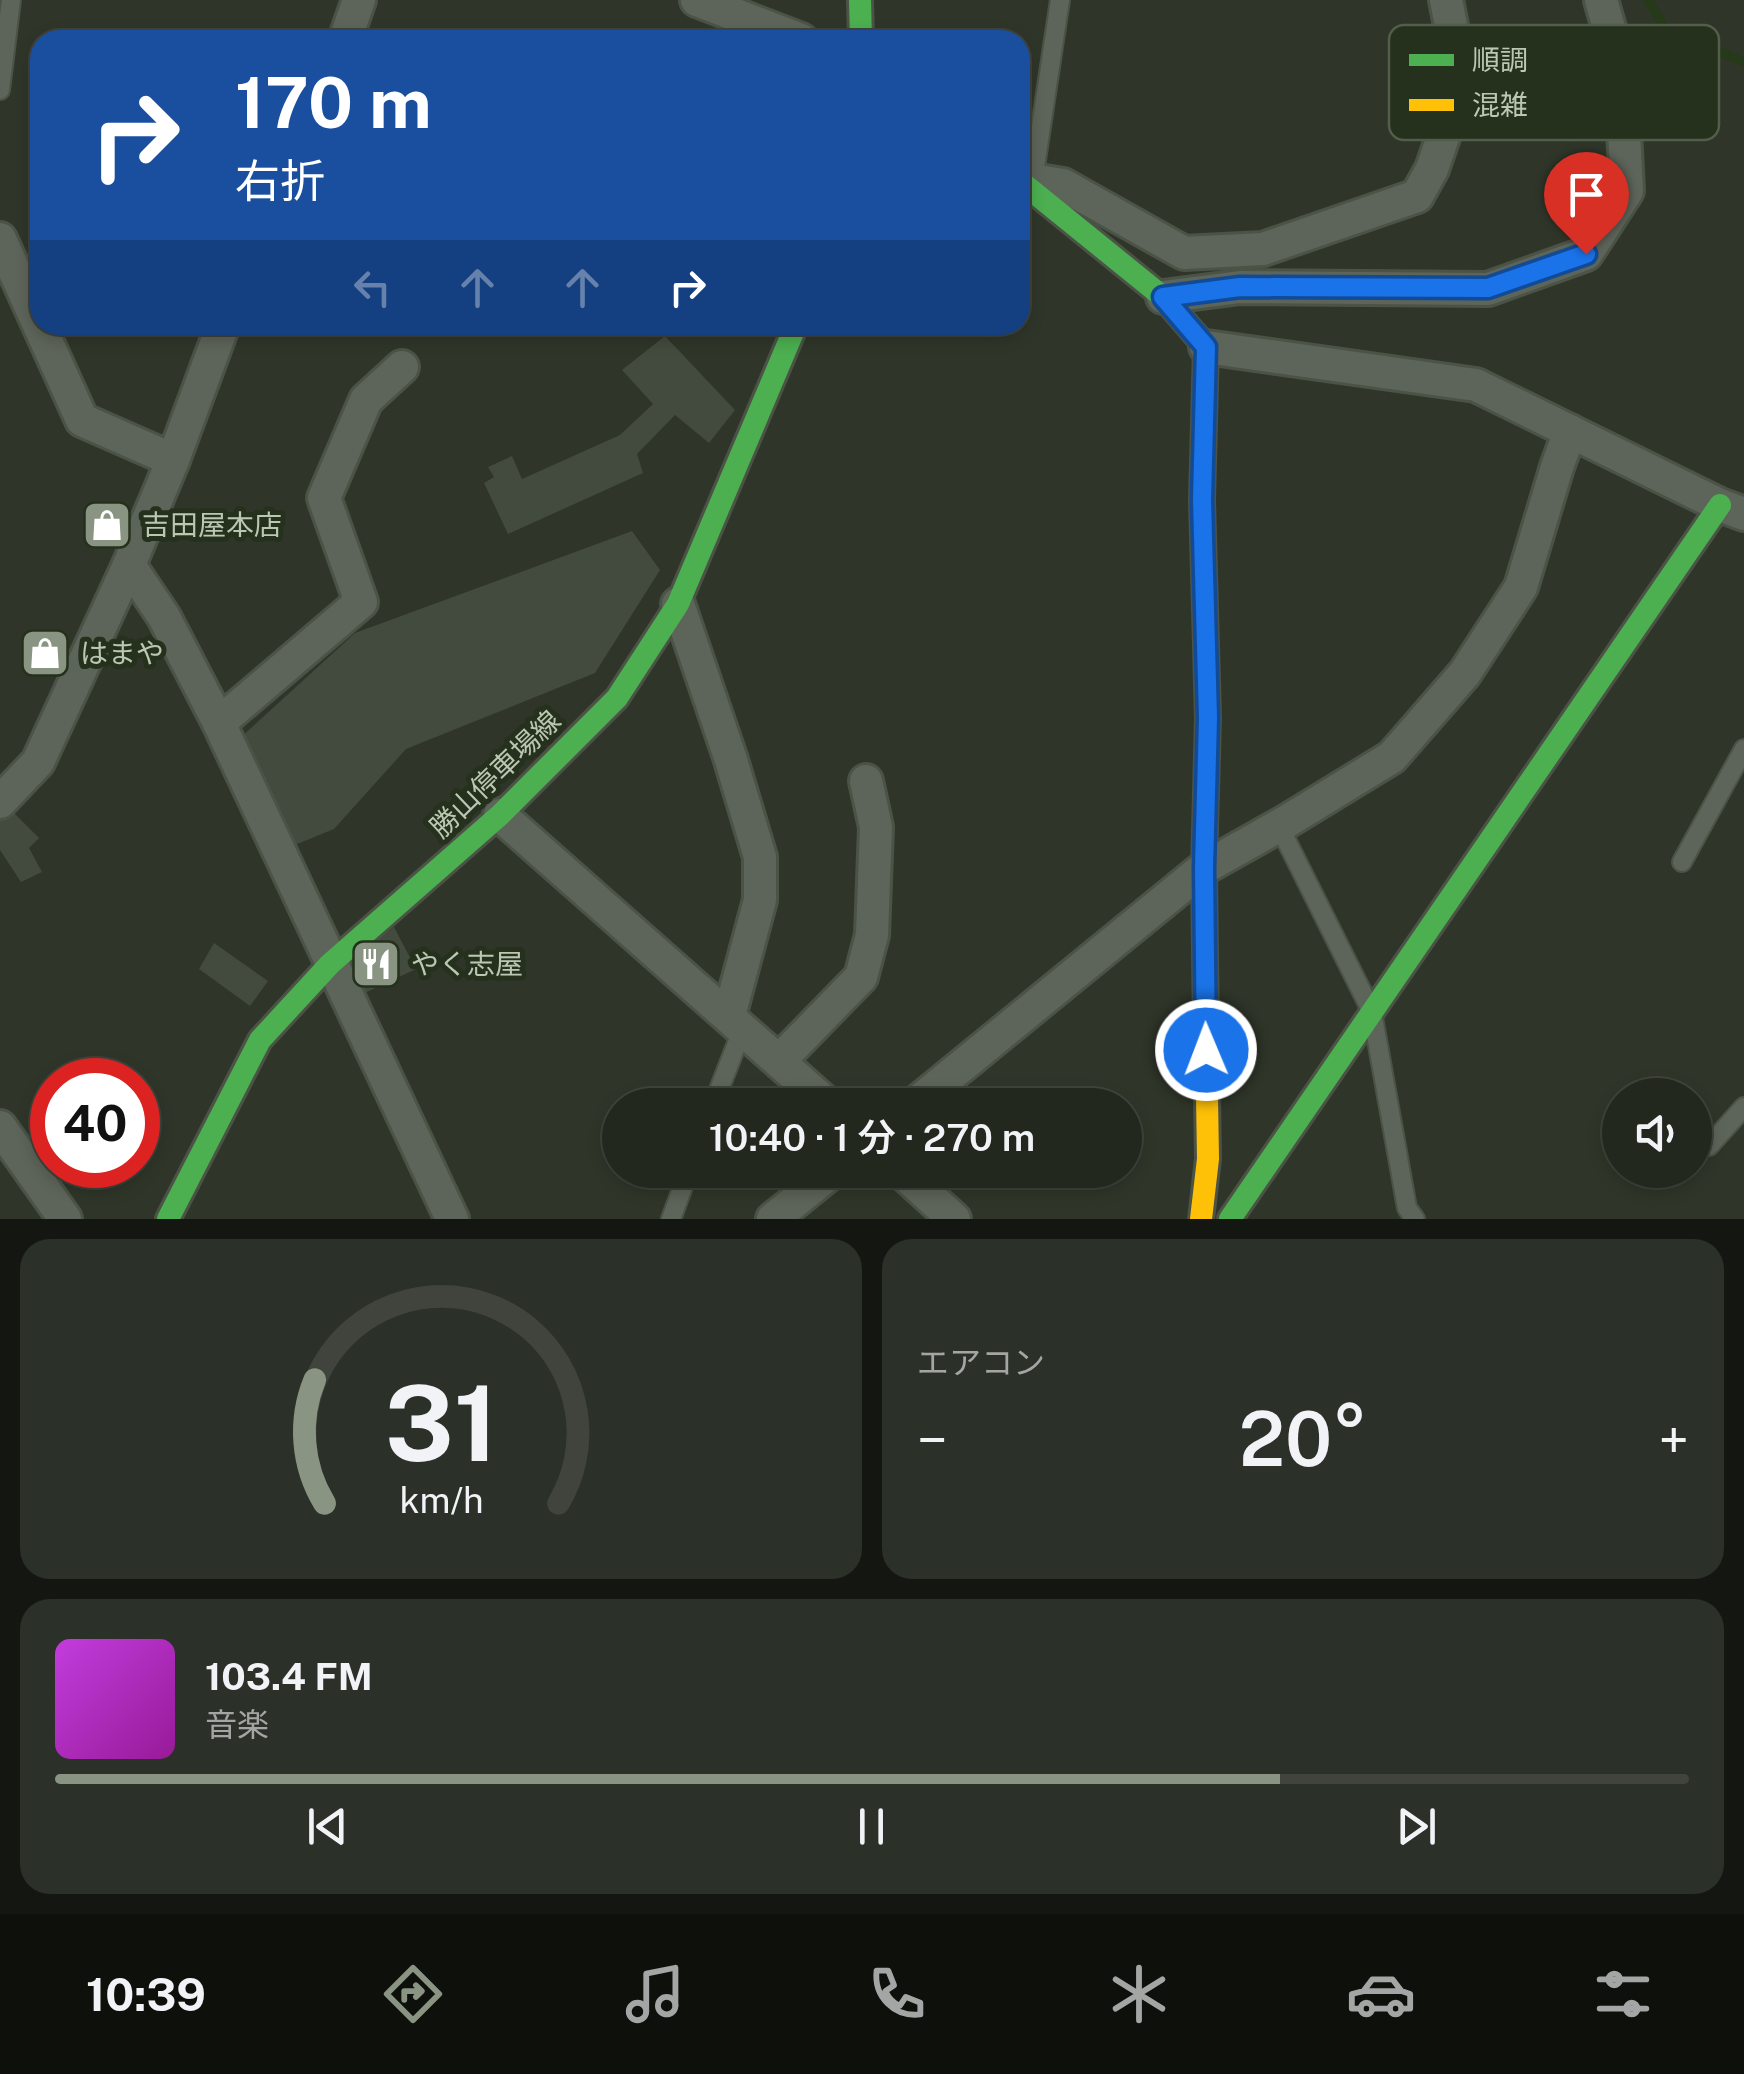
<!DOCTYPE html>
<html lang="ja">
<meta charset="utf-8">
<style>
:root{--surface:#23281f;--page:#2b3028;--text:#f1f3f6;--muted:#a3a6a4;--line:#40443d;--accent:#8a9482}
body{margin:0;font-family:"Public Sans","Noto Sans JP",sans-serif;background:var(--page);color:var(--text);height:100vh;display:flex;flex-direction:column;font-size:38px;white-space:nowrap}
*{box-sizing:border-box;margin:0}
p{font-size:32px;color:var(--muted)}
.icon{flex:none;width:55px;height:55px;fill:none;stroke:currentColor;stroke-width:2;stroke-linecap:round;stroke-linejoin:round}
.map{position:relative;height:1219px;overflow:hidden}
.details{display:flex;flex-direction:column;gap:20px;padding:20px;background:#131611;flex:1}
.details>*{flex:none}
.hud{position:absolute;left:30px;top:30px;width:1000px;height:305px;border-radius:30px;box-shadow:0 5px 15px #0003,0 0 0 2px var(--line);background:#1a4fa0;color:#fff;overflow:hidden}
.fabs{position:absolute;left:1602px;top:1078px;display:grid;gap:20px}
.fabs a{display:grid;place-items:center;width:110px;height:110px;border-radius:50%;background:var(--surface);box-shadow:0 5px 15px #0003,0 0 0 2px var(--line);font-size:50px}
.speed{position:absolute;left:30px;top:1058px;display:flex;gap:20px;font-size:50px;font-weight:700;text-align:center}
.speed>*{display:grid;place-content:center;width:130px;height:130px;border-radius:50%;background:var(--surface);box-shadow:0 5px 15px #0003,0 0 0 2px var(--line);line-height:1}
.speed .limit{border:15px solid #d22;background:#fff;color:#111}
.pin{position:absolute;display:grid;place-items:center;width:85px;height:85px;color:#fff;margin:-102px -42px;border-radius:50% 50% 50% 0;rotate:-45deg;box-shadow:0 0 10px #0007}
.pin .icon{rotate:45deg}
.me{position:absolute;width:110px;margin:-55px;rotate:359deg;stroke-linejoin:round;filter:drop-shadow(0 0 8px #0008)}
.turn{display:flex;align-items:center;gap:35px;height:210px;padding:0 40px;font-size:45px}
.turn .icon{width:130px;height:130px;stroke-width:2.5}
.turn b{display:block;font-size:70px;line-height:85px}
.lanes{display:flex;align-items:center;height:95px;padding:0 40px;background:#0003;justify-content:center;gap:50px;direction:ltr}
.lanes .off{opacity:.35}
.big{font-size:75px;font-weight:600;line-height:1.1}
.details .tile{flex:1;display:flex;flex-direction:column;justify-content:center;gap:15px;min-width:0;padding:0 35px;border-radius:30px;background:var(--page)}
.details .dial{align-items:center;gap:0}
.dial svg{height:260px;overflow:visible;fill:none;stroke:var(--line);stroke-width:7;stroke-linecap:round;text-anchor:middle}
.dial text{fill:var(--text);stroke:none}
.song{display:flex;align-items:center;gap:30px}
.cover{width:120px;height:120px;border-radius:15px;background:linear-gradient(135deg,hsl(290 70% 55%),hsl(300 70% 35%))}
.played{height:10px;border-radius:5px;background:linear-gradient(90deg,var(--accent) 75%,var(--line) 75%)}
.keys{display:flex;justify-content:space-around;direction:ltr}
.heat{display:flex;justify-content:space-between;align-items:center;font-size:55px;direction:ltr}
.details .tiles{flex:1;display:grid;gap:20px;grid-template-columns:1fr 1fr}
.tile:last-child{grid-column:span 2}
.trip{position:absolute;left:602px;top:1088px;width:540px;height:100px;border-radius:50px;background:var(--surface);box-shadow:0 5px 15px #0003,0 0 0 2px var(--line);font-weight:600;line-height:100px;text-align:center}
.menu{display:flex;height:160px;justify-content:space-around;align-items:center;background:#0e100c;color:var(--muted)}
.menu .icon{width:70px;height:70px}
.menu .on{color:var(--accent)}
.menu b{font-size:45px;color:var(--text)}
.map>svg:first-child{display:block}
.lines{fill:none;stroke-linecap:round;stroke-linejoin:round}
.stream{stroke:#263918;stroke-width:9}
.building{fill:#434a3e}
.lane-casing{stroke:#4b5346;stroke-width:22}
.street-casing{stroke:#4b5346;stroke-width:38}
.fast-casing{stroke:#4b5346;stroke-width:28}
.slow-casing{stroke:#4b5346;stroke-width:28}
.lane{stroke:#5d6459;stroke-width:18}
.street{stroke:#5d6459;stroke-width:32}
.fast{stroke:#4caf50;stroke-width:22}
.slow{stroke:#ffc107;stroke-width:22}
.route-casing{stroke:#114b97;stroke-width:25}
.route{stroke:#1a73e8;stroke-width:18}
.labels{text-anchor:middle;stroke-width:10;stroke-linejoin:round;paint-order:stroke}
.poi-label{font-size:28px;fill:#bbc7b2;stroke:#25311c;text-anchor:start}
.street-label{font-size:28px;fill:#bbc7b2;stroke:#25311c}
.key{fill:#25311c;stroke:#525e49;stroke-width:2.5}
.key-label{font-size:28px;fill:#bbc7b2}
</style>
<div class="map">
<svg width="1744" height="1219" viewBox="0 0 1744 1219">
<rect width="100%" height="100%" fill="#2f3629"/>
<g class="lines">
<!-- stream -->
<polyline class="stream" points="1648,0 1666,29 1744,62"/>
</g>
<!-- building -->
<g class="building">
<polygon points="665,336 735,410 709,443 675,415 637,454 643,473 508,534 484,483 494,477 488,467 512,456 522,479 620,435 653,404 622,370"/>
<polygon points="632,531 660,570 595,673 406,749 334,829 290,847 240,738 355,633"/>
<polygon points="9,808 39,838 29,848 42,872 21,882 0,850 0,818"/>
<polygon points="394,927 416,969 352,999 338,971"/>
<polygon points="214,943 268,981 250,1006 199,969"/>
</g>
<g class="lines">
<!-- lane casing -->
<g class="lane-casing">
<g id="lane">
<polyline points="0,90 11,0"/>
<polyline points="1033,180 1060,0"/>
<polyline points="1279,826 1372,1012 1407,1208 1415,1219"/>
<polyline points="1682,862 1744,749"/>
<polyline points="713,1105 743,1028"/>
<polyline points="1709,1146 1744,1107"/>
<polyline points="671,1219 689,1170"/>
</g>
</g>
<!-- street casing -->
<g class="street-casing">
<g id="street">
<polyline points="697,0 801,40"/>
<polyline points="345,40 359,0"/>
<polyline points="1020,178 1063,185 1184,253 1263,249 1417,196 1432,169 1462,82 1446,0"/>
<polyline points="0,239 82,420 173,460"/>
<polyline points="1163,297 1240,287 1488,289 1586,254 1627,191 1621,70 1601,0"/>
<polyline points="1206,347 1476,385 1720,505 1744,514"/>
<polyline points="129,565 164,617 219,723 452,1219"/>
<polyline points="678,604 730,757 760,857 760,900 729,1016"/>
<polyline points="219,723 361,602 324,498 366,400 402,367"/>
<polyline points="0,802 38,762 129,565 173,460 223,325"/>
<polyline points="500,815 828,1105"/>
<polyline points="779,1061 861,977 872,935 876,827 866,781"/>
<polyline points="914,1105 1204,868 1289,820 1392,757 1465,673 1521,587 1557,467 1570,431"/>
<polyline points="0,1127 65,1219"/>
<polyline points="900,1170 954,1219"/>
<polyline points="773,1219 834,1170"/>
</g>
</g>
<!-- fast casing -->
<g class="fast-casing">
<g id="fast">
<polyline points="860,0 861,40"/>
<polyline points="1020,181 1163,297 1206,347 1202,500 1208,718 1204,868 1206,1033"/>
<polyline points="168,1219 260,1040 330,964 500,815 617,698 678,604 796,325"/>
<polyline points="1230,1219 1720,505"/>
</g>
</g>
<!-- slow casing -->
<g class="slow-casing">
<polyline id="slow" points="1201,1219 1208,1159 1206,1033"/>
</g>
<!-- lane -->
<use href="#lane" class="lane"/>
<!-- street -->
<use href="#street" class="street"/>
<!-- fast -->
<use href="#fast" class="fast"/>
<!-- slow -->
<use href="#slow" class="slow"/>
</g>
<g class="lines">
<!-- route casing -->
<g class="route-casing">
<polyline id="route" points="1206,1050 1204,868 1208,718 1202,500 1206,347 1163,297 1240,287 1488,288 1586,254"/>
</g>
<!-- route -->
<use href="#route" class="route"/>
</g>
<!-- icons -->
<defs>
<g id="shop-square" transform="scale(2.5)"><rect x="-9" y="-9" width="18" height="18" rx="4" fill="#8a9482" stroke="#25311c"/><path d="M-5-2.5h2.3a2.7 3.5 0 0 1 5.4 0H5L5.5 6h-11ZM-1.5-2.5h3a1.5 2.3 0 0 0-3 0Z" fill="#fff"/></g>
<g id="restaurant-square" transform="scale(2.5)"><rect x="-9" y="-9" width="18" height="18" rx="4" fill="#8a9482" stroke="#25311c"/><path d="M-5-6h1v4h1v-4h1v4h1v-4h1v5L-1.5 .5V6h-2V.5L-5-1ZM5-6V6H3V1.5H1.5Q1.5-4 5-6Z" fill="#fff"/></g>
</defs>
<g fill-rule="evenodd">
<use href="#shop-square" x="107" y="525"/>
<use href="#shop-square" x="45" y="653"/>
<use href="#restaurant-square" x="376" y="964"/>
</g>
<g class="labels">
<!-- poi labels -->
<g class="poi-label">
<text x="142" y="535">吉田屋本店</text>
<text x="80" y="663">はまや</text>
<text x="411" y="974">やく志屋</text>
</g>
<!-- street labels -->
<g class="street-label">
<text transform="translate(495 774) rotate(-44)" y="10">勝山停車場線</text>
</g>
</g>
<!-- legend -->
<rect x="1389" y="25" width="330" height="115" rx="15" class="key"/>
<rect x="1409" y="54" width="45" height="12" fill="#4caf50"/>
<rect x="1409" y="99" width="45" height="12" fill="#ffc107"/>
<g class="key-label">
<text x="1472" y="70">順調</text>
<text x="1472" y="115">混雑</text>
</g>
</svg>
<div class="fabs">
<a><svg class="icon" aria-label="sound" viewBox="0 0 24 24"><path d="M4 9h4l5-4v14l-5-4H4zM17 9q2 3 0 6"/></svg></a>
</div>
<div class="speed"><div class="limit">40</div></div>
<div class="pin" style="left:1586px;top:254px;background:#d93025"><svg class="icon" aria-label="arrive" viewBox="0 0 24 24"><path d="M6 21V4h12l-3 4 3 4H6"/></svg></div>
<svg class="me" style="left:1206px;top:1050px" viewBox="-20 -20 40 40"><circle r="17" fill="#1a73e8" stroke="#fff" stroke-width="3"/><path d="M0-11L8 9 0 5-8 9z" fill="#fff"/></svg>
<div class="trip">10:40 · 1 分 · 270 m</div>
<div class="hud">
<div class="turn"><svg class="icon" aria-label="right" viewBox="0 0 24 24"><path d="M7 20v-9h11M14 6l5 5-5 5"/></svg><div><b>170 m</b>右折</div></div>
<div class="lanes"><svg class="icon off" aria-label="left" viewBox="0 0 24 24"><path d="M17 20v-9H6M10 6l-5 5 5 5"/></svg><svg class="icon off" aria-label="ahead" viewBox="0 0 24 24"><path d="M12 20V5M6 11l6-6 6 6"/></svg><svg class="icon off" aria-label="ahead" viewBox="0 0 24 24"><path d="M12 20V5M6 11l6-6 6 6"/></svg><svg class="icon" aria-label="right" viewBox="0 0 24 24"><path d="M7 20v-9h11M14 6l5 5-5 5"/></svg></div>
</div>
</div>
<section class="details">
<div class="tiles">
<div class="tile dial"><svg viewBox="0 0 100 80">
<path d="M14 69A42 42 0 1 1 86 69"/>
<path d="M14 69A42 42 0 0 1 11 31" stroke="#8a9482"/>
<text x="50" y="56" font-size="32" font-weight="700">31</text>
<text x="50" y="72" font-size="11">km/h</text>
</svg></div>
<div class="tile"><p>エアコン</p>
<div class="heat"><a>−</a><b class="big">20°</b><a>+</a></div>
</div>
<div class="tile">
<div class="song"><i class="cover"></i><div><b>103.4 FM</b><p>音楽</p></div></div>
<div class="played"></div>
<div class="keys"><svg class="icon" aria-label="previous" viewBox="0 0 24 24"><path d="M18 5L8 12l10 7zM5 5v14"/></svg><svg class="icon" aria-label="pause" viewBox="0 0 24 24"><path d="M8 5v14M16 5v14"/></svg><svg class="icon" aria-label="next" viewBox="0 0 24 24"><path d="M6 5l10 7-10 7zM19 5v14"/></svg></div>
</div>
</div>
</section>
<nav class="menu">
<b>10:39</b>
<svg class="icon on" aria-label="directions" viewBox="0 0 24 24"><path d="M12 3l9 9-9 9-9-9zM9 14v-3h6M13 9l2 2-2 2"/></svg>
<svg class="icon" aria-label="music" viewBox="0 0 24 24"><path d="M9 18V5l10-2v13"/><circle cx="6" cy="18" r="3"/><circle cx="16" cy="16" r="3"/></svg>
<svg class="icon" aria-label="phone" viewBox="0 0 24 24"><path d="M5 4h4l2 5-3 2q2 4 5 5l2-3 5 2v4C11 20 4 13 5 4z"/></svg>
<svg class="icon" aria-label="climate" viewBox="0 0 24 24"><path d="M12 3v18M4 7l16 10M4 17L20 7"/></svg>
<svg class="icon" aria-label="car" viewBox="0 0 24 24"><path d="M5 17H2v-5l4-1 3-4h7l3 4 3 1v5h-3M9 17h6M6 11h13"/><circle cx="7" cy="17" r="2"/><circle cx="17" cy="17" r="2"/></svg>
<svg class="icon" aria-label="filters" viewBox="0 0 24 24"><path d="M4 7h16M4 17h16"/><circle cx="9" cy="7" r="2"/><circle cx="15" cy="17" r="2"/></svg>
</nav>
